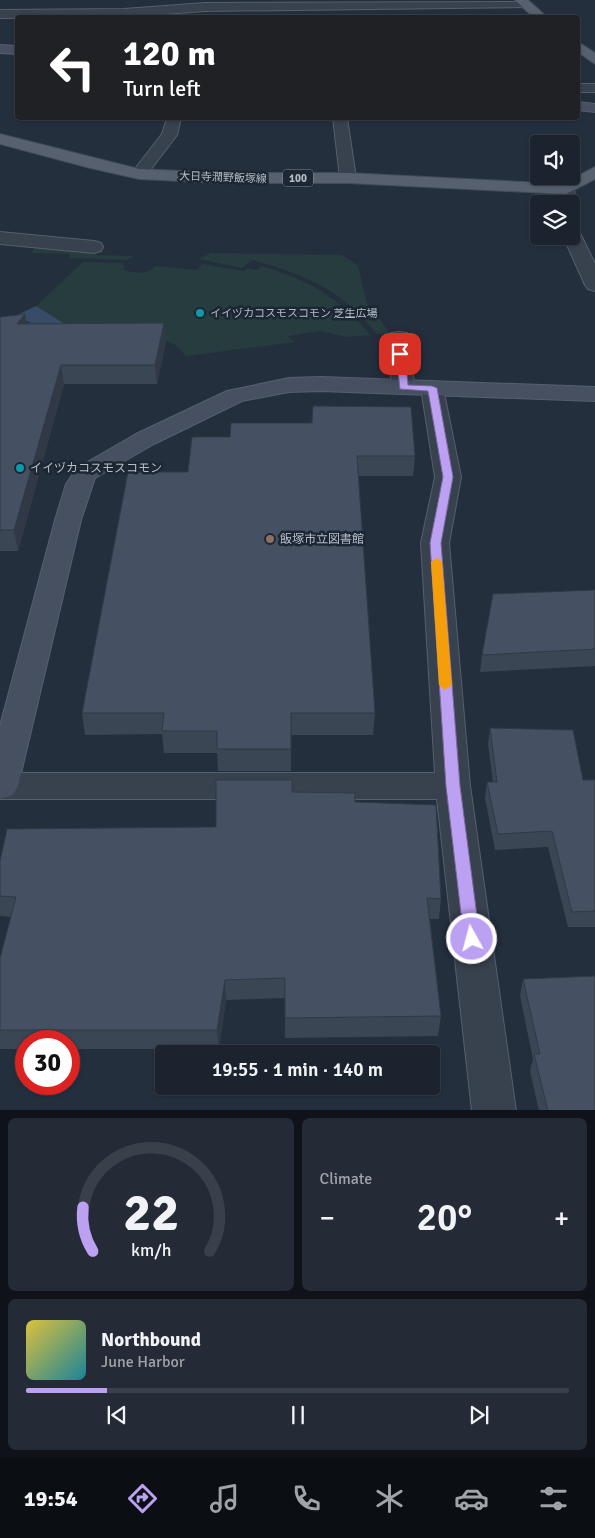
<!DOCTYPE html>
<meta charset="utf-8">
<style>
:root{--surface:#1b232e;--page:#242b36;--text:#f1f3f6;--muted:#a0a4aa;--line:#39404a;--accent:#bca0f2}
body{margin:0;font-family:Signika,"Noto Sans JP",sans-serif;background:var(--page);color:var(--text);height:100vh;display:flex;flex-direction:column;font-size:19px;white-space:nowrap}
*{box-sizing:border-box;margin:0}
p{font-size:16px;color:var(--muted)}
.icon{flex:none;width:28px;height:28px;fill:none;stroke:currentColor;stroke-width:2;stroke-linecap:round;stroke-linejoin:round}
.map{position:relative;height:1110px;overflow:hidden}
.sheet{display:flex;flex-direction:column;gap:8px;padding:8px;background:#0f1319;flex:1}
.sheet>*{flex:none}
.top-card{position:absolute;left:15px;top:15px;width:565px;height:105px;border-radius:5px;box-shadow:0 1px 4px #0004,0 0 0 1px var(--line);background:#202124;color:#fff;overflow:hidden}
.controls{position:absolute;left:530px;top:135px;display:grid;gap:10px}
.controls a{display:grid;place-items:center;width:50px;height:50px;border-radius:5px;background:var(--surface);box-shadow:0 1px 4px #0004,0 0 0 1px var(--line);font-size:25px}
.speed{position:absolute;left:15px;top:1030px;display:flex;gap:10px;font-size:25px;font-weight:700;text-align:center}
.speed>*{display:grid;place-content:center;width:65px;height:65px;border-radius:50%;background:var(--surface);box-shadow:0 1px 4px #0004,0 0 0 1px var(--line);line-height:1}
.speed .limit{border:8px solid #d22;background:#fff;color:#111}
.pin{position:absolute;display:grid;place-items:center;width:42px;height:42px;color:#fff;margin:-21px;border-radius:10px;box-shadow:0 2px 8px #0006}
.me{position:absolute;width:55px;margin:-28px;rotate:353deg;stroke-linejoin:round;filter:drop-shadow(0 0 4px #0008)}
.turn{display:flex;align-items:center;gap:18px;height:105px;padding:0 25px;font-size:22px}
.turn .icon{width:65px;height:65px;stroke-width:2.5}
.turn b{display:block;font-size:35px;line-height:42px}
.big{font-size:38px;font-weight:600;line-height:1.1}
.sheet .tile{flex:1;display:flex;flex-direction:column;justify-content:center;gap:8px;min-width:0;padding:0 18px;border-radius:8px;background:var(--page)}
.sheet .dial{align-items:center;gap:0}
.dial svg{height:130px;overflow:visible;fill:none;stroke:var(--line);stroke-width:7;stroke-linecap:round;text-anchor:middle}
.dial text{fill:var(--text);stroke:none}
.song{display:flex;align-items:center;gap:15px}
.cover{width:60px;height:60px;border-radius:8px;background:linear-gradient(135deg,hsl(50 70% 55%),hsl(190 70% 35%))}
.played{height:5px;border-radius:2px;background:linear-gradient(90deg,var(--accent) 15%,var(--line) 15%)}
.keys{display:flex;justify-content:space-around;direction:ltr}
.heat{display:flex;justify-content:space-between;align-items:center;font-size:28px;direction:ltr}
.sheet .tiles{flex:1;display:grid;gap:8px;grid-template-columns:1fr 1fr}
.tile:last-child{grid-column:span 2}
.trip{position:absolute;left:155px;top:1045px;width:285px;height:50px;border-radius:5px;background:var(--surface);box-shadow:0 1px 4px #0004,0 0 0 1px var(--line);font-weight:600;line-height:50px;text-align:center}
.menu{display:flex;height:80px;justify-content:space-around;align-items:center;background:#0b0e12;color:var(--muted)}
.menu .icon{width:35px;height:35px}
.menu .selected{color:var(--accent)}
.menu b{font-size:22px;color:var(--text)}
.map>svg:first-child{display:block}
.green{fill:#263c3f}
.water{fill:#394c67}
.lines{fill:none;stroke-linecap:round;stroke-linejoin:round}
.street-casing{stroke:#565f6c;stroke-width:2}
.secondary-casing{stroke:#565f6c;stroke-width:2}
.primary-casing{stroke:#414a57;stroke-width:2}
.street{fill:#38414e;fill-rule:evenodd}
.secondary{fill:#465061;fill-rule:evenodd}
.primary{fill:#56606e;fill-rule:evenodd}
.wall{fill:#3b4654}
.shaded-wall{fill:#303945}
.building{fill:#455162;stroke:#303945}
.route{fill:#bca0f2;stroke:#7a689d}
.slow{fill:#f59e0b}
.culture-dot{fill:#0f9aa8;stroke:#1d2633;stroke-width:2}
.education-dot{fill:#8d6e63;stroke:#1d2633;stroke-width:2}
.labels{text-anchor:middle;stroke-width:5;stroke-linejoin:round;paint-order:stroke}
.far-street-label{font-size:11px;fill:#b4bcc9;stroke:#1d2633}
.shield{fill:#1d2633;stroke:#878f9c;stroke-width:1}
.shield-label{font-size:11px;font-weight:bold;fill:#b4bcc9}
.far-poi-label{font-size:11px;fill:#b4bcc9;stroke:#1d2633;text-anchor:start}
.poi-label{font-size:12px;fill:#b4bcc9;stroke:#1d2633;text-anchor:start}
</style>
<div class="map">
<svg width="595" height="1111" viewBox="0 0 595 1111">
<rect width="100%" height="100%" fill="#242f3e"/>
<!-- green -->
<g class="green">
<polygon points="35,244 89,249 97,255 134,256 128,260 69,258 70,254 32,253"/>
<path d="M211 253 342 255 358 266 367 304 390 333 377 334C339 288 308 276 252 260L241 268 199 259Z"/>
<path d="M83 262 123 263 125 270C135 274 148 274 155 266L197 270 202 264 244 271 248 268 256 270 262 266C308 280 339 297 370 335L347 337 320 331 288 336 295 342 186 356 174 344 160 338 86 337 36 306Z"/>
</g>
<!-- water -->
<polygon class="water" points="36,306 86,337 76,342 15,316"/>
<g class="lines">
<!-- street casing -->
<g class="street-casing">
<g id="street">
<polygon points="527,2 531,3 531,7 205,11 124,17 0,18 0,10 124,9 205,3"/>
<rect x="578" y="84" width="17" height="8"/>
<polygon points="167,118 181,118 177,135 145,177 133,177 131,174 162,134"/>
<polygon points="333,118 347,118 356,178 354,182 342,182 340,178"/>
<path d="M566 184 572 185C576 191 575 202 571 208V204H556L560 185Z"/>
<polygon points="571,228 577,229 580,233 595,264 595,291 588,289 585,285 563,236 571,236"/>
<polygon points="0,232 94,241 101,243 103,247 101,251 94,253 0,244"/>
<polygon points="399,332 407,333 410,338 414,387 411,392 403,394 395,392 392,387 388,338 391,333"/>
<polygon points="432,381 440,383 443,388 461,477 449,543 470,786 516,1111 472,1111 437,799 0,799 0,773 435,773 421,543 435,477 421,388 424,383"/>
</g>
</g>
<!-- secondary casing -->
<g class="secondary-casing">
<g id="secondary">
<polygon points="0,45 18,46 18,54 0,53"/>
<polygon points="578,102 595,104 595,112 578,110"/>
<polygon points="321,377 595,387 595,401 321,391 289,392 242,401 154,444 95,478 81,520 18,786 13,795 0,799 0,726 55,520 66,484 77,468 136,434 227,391 289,378"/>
</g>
</g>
<!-- primary casing -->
<g class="primary-casing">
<g id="primary">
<polygon points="515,0 528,0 548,18 534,18"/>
<polygon points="578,42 595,53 595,64 578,52"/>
<polygon points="0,134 139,169 222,173 348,173 563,184 595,167 595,179 566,194 348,183 222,183 139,179 90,168 0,144"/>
</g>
</g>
<!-- street -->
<use href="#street" class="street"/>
<!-- secondary -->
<use href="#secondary" class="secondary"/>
<!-- primary -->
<use href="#primary" class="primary"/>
</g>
<!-- wall -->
<g class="wall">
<polygon points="25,314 27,323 164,323 166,342 157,384 64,384 18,551 0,551 0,317"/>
<polygon points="192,437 415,456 413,476 358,476 375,713 373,735 291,735 291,771 218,771 217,753 164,753 162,734 85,735 82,713 188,472"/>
<polygon points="595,591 595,666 480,672 482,655"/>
<polygon points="490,728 583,780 595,780 595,927 568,927 548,847 495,850 485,798 487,782 493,782 488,744"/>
<polygon points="292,792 355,802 441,899 439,919 430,919 441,1016 438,1036 285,1038 285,998 226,1000 219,1049 69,1049 69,1041 26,1041 26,1049 0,1049 0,958 11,917 0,916 0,861 216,827"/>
<polygon points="523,979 595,1111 539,1111 530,1071 533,1059 520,996"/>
</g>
<!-- shaded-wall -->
<g class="shaded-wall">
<polygon points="25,314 28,333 17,324"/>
<polygon points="164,323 166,342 157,384 155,365"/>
<polygon points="61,365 64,384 18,551 14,530"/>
<polygon points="225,980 226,1000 219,1049 217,1030"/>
</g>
<!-- building -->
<g class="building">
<polygon points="25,314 17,324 164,323 155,365 61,365 14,530 0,530 0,317"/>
<polygon points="313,406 411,407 415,456 357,456 375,713 291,713 291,749 217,749 217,731 162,731 164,713 82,713 128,472 188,472 192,437 230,437 231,423 312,423"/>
<polygon points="594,590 595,591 595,649 482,655 493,594"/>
<polygon points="490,728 573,730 583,780 595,780 595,911 572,912 552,831 498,834 487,782 497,782"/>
<polygon points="216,780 292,780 292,792 355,793 355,802 436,805 441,899 427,898 441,1016 285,1018 285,978 225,980 217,1030 0,1030 0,958 16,897 0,896 0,861 7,829 216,827"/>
<polygon points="595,976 595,1111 548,1111 534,1054 540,1054 523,979"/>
</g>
<!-- route -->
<polygon class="route" points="400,351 405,354 408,385 432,386 437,388 453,477 441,543 460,786 480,939 478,944 472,946 467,944 464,939 446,786 430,543 443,477 428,391 400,389 396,354"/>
<!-- slow -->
<polygon class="slow" points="437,558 442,562 452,685 445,690 439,685 431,562"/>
<!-- markers -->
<g class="culture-dot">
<circle cx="200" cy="313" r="5"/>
<circle cx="20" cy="468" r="5"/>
</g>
<circle class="education-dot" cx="270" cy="539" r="5"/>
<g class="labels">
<!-- far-street labels -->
<g class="far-street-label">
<text transform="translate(223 177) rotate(2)" y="4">大日寺潤野飯塚線</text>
</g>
<!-- shield labels -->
<rect class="shield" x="283" y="169.5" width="30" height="17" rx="4"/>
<g class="shield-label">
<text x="298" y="182">100</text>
</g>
<!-- far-poi labels -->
<g class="far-poi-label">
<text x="210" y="317">イイヅカコスモスコモン 芝生広場</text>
</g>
<!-- poi labels -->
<g class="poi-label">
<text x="30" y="472">イイヅカコスモスコモン</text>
<text x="280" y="543">飯塚市立図書館</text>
</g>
</g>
</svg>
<div class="controls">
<a><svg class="icon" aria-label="sound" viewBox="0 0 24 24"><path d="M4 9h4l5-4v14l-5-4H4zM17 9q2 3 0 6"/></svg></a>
<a><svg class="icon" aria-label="layers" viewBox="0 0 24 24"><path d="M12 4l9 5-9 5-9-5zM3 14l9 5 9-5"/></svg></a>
</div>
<div class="speed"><div class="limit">30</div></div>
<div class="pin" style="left:400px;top:354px;background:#d93025"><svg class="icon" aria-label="arrive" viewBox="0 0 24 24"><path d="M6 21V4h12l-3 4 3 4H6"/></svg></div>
<svg class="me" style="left:472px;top:939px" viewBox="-20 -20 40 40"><circle r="17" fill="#bca0f2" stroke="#fff" stroke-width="3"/><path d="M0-11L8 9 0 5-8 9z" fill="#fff"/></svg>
<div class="trip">19:55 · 1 min · 140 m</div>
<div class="top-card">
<div class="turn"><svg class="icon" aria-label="left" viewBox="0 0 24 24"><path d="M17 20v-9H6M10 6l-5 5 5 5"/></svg><div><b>120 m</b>Turn left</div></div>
</div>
</div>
<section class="sheet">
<div class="tiles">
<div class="tile dial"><svg viewBox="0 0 100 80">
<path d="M14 69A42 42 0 1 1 86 69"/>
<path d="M14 69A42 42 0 0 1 8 42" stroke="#bca0f2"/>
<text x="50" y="56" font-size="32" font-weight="700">22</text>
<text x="50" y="72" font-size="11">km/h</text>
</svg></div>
<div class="tile"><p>Climate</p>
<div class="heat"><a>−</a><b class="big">20°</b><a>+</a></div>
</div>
<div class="tile">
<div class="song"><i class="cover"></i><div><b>Northbound</b><p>June Harbor</p></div></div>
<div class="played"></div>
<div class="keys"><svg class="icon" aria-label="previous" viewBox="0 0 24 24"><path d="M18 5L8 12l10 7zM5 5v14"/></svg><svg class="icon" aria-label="pause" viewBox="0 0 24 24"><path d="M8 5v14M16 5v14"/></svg><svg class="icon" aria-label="next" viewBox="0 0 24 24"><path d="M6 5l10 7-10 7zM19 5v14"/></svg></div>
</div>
</div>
</section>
<nav class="menu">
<b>19:54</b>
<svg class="icon selected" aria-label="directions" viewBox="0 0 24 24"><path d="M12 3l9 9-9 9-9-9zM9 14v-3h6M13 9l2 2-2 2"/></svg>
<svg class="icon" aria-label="music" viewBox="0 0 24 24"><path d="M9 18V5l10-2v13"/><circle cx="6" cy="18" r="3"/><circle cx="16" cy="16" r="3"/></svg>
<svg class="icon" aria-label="phone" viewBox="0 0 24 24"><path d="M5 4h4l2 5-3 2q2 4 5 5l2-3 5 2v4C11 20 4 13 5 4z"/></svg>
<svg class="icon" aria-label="climate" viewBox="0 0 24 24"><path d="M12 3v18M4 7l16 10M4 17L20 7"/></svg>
<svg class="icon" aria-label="car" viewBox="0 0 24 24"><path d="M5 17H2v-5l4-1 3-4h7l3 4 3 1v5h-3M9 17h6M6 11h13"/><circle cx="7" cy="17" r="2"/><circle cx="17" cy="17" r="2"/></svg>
<svg class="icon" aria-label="filters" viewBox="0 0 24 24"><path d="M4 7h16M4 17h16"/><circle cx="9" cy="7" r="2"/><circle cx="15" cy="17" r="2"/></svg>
</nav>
